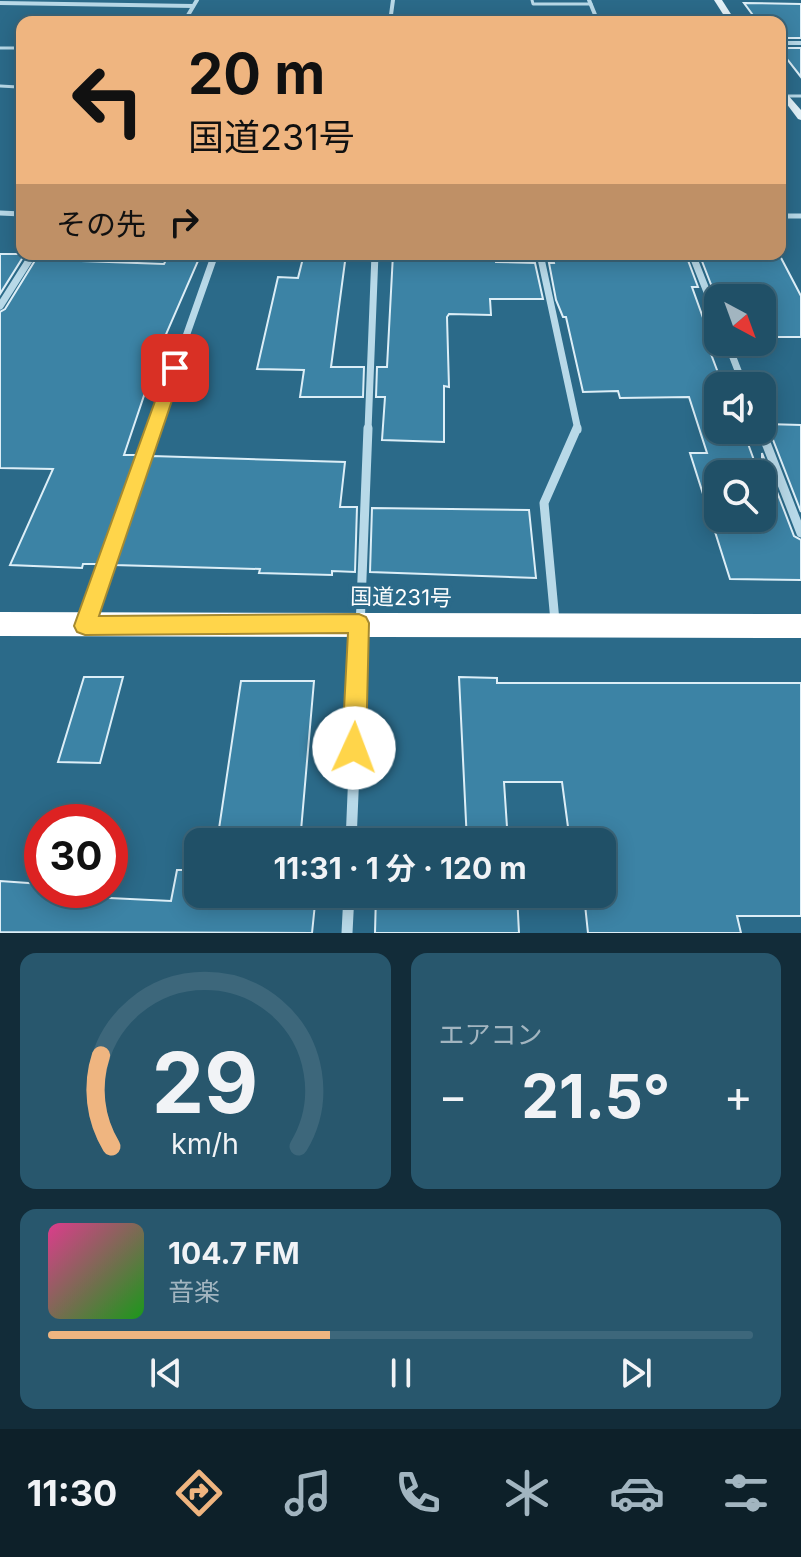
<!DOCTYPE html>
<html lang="ja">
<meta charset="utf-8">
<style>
:root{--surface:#205067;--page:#28576d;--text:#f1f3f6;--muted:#a2b5c0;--line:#3d677b;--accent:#efb580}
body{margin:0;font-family:Inter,"Noto Sans JP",sans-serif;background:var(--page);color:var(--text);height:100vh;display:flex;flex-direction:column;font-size:30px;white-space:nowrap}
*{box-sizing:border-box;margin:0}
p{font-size:26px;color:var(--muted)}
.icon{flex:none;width:44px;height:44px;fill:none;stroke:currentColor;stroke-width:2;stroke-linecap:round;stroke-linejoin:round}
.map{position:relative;height:933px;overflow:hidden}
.drawer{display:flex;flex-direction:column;gap:20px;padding:20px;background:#122c39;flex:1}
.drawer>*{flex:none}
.banner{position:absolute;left:16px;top:16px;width:770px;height:244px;border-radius:16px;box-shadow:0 4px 20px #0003,0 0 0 2px var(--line);background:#efb580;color:#111;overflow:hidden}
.needle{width:52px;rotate:139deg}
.controls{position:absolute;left:704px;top:284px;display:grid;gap:16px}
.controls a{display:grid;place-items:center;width:72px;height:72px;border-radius:16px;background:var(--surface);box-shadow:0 4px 20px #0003,0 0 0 2px var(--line);font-size:40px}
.speed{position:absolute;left:24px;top:804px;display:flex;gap:16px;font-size:40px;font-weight:700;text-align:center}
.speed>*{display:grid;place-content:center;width:104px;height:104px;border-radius:50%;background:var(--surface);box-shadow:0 4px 20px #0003,0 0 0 2px var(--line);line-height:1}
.speed .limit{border:12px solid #d22;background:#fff;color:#111}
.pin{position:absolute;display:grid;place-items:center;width:68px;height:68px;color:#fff;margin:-34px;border-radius:16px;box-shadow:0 4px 12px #0006}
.me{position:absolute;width:88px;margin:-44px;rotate:2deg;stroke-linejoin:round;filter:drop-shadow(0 0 6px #0008)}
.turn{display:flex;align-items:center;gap:28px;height:168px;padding:0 40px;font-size:36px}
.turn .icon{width:104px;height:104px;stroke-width:2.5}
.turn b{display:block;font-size:56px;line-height:68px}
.then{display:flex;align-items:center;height:76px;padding:0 40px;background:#0003;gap:16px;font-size:30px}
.big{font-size:60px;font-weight:700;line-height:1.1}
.drawer .tile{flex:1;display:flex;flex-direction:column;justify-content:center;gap:12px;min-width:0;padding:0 28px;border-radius:16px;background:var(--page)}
.drawer .dial{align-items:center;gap:0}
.dial svg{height:208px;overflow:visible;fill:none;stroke:var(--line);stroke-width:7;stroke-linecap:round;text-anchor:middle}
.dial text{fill:var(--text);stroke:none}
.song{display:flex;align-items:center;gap:24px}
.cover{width:96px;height:96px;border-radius:12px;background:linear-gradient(135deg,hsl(330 70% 55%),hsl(120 70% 35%))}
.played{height:8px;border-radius:4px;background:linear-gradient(90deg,var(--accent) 40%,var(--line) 40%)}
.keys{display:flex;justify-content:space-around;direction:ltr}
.heat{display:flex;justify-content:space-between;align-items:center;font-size:44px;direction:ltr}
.drawer .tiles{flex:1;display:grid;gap:20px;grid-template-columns:1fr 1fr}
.tile:last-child{grid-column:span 2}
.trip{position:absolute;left:184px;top:828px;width:432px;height:80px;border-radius:16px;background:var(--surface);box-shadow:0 4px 20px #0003,0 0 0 2px var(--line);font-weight:700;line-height:80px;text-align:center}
.tab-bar{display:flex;height:128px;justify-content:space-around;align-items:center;background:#0d2029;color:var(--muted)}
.tab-bar .icon{width:56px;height:56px}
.tab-bar .on{color:var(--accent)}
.tab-bar b{font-size:36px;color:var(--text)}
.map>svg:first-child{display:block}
.building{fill:#3c83a5;stroke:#dceef7;stroke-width:2}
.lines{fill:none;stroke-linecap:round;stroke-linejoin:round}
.lane{stroke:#b8d9e8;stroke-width:3}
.street-far4{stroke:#b8d9e8;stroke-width:4}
.street-far3{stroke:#b8d9e8;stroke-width:5}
.street-far2{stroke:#b8d9e8;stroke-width:7}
.street-far1{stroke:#b8d9e8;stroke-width:9}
.street{stroke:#b8d9e8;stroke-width:11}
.secondary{fill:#e2f1f8;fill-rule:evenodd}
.highway{fill:#fff;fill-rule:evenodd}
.route{fill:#ffd54a;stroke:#a68a30;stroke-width:2}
.labels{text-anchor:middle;stroke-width:8;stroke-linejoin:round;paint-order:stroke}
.street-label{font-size:22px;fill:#fff;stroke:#2b6a89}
</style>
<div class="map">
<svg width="801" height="933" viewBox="0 0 801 933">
<rect width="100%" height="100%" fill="#2b6a89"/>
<!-- building -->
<g class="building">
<polygon points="744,3 801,4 801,38 780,38 780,22 758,22"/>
<polygon points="780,48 801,48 801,77 780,50"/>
<polygon points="0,254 25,254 0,294"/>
<polygon points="39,254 88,254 83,261 164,264 169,254 201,254 160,348 124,455 137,455 98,564 83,564 82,568 10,565 53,469 0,468 0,312 5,309"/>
<polygon points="304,254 346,254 331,367 364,367 363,397 300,397 304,370 257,369 278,277 298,278"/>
<polygon points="393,254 495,254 496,262 535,263 543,299 490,299 491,315 449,314 447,317 449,387 444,386 444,442 382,440 385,397 376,397 377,367 387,367"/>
<polygon points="552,254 686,255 698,287 692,287 716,354 711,354 723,386 718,386 718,430 743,430 759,474 718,474 718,518 762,518 762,453 794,536 801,540 801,580 730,579 690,453 707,453 689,397 620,398 618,391 583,392 566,317 563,317 556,300 549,263 554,263"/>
<polygon points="704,254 779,254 801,296 801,337 762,337 762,298 752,298 747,287 712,287 700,256"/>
<polygon points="766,424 801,425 801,512 768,427"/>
<polygon points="152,456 345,462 340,507 357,507 355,572 332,571 332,575 259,573 260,569 114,565"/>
<polygon points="372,508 529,510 536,578 370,572"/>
<polygon points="84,677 123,677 100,763 58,762"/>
<polygon points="459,677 497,678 497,683 801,683 801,916 737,916 741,933 588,933 584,895 602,895 602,842 570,842 562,782 504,782 508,842 467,842"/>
<polygon points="241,681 314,681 300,842 217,842"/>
<polygon points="177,870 198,870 198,894 316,894 312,933 0,932 0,881 42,884 42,890 49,890 48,895 171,901"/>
<polygon points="376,894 517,894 519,933 375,933"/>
</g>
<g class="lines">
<!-- lane -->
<g class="lane">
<polyline points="532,0 533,4 591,4"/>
<polyline points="0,48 22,48"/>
<polyline points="0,86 18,87"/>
<polyline points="785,96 801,96"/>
</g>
<!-- street-far4 -->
<g class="street-far4">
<polyline points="589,0 598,22"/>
<polyline points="0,3 193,6"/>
<polyline points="184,22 197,0"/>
<polyline points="390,22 393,0"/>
<polyline points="780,43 801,43"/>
</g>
<!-- street-far3 -->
<g class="street-far3">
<polyline points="0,213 22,214"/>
<polyline points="780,216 801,216"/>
</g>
<!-- street-far2 -->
<g class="street-far2">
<polyline points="540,254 578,430"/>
<polyline points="692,254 718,320"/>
<polyline points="0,306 33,254"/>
<polyline points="727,342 744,386"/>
<polyline points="153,430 215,254"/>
<polyline points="368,430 375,254"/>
</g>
<!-- street-far1 -->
<g class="street-far1">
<polyline points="761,430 801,533"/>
<polyline points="87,619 154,428"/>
<polyline points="555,621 544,503 577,428"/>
<polyline points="359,653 368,428"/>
</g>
<!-- street -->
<g class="street">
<polyline points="351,842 359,651"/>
<polyline points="347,933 349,894"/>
</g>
<!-- secondary -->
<g class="secondary">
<polygon points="714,0 722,0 736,22 728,22"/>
<polygon points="780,86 801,110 801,120 798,119 780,95"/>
</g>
<!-- highway -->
<polygon class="highway" points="0,612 801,614 801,638 0,636"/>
</g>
<!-- route -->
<polygon class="route" points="175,363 183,368 99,616 359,614 366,617 369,623 366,748 363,756 354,760 346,756 342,748 348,633 85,635 77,632 74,626 167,368"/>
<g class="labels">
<!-- street labels -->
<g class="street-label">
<text transform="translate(401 597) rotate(1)" y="8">国道231号</text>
</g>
</g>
</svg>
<div class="controls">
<a><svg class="needle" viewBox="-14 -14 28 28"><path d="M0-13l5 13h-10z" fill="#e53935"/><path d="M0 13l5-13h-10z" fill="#a2b5c0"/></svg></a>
<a><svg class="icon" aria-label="sound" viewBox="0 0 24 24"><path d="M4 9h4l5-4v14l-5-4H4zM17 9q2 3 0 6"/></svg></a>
<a><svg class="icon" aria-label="search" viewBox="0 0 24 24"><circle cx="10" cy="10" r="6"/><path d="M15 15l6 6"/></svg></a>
</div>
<div class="speed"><div class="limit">30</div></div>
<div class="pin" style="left:175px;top:368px;background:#d93025"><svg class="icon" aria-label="arrive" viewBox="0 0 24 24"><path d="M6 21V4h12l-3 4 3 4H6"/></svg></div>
<svg class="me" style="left:354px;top:748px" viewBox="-20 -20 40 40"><circle r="19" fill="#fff"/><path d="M0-13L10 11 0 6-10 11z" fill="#ffd54a"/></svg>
<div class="trip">11:31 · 1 分 · 120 m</div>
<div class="banner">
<div class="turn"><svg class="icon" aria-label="left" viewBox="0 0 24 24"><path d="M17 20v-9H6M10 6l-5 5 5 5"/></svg><div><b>20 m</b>国道231号</div></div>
<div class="then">その先<svg class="icon" aria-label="right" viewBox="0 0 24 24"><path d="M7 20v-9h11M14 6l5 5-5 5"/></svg></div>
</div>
</div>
<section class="drawer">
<div class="tiles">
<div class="tile dial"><svg viewBox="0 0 100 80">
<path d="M14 69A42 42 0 1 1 86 69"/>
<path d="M14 69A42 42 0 0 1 10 34" stroke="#efb580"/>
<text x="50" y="56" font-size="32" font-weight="700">29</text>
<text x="50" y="72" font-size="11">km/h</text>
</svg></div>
<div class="tile"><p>エアコン</p>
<div class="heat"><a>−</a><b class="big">21.5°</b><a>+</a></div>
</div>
<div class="tile">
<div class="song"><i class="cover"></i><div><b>104.7 FM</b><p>音楽</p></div></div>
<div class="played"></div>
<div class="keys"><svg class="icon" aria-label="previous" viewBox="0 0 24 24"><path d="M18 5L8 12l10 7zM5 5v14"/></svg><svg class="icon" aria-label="pause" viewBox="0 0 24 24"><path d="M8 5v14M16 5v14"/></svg><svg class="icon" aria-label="next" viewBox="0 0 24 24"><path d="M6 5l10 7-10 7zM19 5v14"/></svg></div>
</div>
</div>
</section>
<nav class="tab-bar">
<b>11:30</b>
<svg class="icon on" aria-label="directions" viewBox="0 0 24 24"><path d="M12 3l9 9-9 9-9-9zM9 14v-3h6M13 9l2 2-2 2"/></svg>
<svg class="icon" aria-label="music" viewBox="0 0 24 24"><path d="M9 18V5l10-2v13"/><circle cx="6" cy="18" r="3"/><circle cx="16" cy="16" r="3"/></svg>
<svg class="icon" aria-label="phone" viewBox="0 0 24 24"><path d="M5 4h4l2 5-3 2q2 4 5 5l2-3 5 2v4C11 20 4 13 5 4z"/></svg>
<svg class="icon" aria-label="climate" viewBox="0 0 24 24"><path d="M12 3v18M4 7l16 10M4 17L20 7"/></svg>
<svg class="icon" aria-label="car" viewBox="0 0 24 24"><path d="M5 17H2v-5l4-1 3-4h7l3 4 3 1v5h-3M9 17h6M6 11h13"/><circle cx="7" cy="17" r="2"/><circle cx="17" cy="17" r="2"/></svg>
<svg class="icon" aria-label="filters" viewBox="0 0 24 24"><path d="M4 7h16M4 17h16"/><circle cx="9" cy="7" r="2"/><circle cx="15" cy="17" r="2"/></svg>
</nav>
